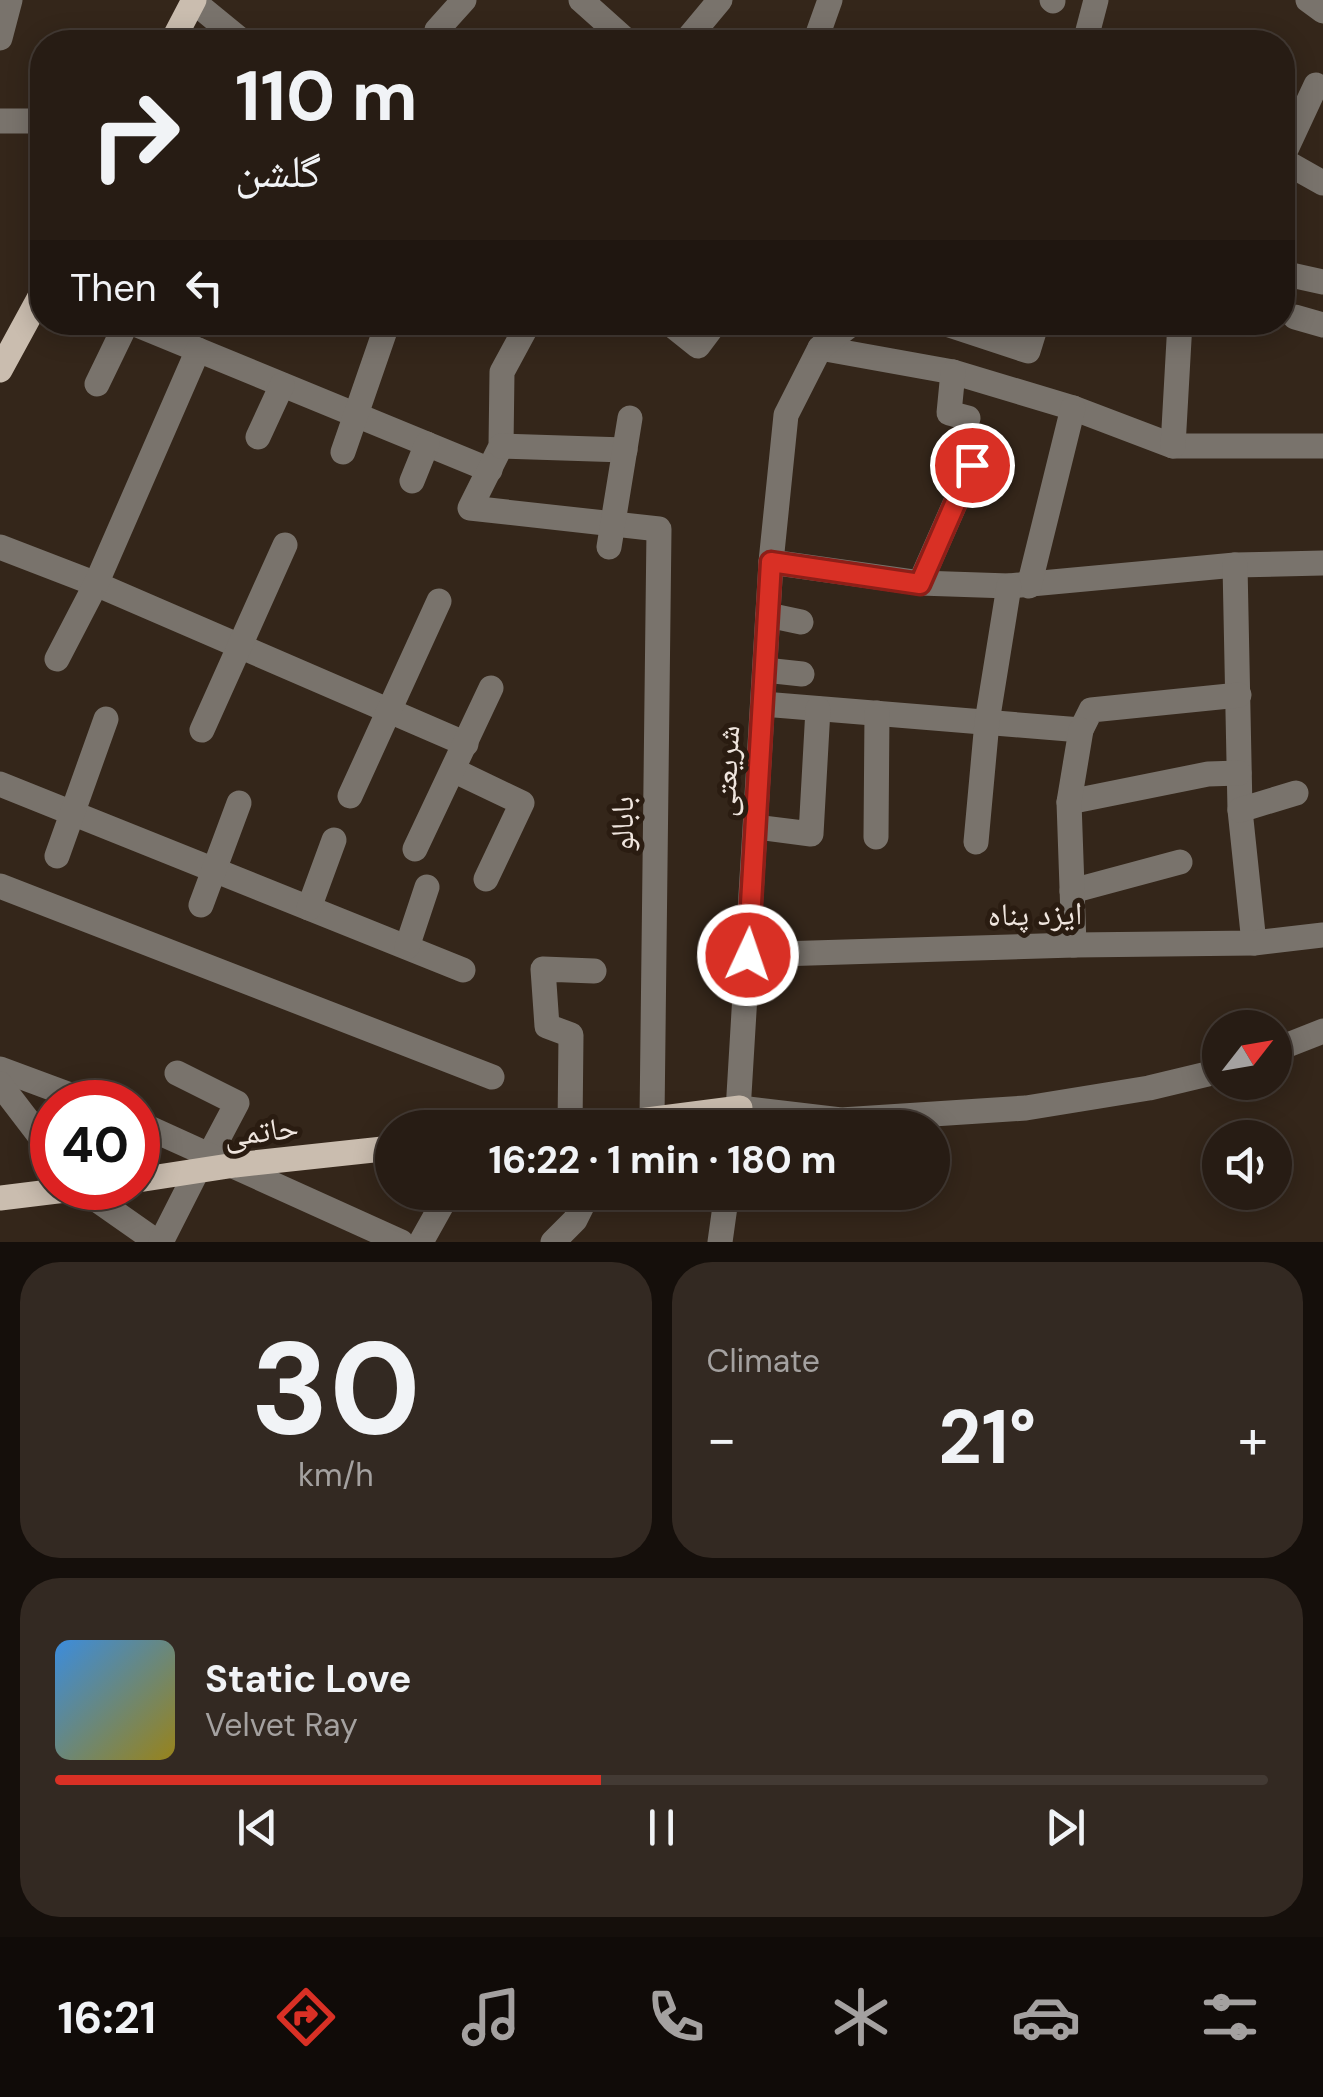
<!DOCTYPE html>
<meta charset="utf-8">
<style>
:root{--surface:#271c14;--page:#332922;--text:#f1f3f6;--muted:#a4a1a0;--line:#433a34;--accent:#d93025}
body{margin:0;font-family:"DM Sans","Noto Naskh Arabic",sans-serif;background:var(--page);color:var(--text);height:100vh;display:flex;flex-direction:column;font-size:38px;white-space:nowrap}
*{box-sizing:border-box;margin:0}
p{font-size:32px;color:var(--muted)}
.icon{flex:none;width:55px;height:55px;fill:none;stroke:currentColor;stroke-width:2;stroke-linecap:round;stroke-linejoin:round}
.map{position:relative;height:1242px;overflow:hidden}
.drawer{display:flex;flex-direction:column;gap:20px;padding:20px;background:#150f0b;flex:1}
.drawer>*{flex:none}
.top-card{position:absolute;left:30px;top:30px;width:1265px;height:305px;border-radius:40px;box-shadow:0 5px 25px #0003,0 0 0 2px var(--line);background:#271c14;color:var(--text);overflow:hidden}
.needle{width:65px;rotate:59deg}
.fabs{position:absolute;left:1202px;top:1010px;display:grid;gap:20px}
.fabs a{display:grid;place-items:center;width:90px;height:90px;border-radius:50%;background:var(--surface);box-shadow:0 5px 25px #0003,0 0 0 2px var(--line);font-size:50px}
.speed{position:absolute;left:30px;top:1080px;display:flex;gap:20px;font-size:50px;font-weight:700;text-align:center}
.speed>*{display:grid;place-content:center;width:130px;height:130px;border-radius:50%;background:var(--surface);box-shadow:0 5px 25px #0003,0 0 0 2px var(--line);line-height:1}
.speed .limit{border:15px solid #d22;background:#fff;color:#111}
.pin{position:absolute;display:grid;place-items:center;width:85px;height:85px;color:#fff;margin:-42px;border:5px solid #fff;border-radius:50%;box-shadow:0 2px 10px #0007}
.me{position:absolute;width:110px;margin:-55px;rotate:3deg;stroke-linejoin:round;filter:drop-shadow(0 0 8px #0008)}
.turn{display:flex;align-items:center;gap:35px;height:210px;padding:0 40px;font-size:45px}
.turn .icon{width:130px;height:130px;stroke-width:2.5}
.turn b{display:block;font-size:70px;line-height:85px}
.then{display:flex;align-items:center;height:95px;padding:0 40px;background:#0003;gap:20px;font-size:38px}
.big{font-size:75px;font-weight:700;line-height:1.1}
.drawer .widget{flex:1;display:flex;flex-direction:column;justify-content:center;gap:15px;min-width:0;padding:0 35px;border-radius:40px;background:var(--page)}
.drawer .dial{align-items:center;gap:0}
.dial b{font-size:130px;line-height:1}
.song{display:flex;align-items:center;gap:30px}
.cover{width:120px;height:120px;border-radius:15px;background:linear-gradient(135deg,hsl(210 70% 55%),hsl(50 70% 35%))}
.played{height:10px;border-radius:5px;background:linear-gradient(90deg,var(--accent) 45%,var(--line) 45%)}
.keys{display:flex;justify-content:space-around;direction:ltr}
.heat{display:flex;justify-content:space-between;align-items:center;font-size:55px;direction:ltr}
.drawer .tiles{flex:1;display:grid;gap:20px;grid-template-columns:1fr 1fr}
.widget:last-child{grid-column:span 2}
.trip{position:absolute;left:375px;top:1110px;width:575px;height:100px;border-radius:50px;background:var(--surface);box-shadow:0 5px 25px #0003,0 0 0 2px var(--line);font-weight:700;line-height:100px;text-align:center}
.tab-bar{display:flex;height:160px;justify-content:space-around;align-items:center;background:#100b08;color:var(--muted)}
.tab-bar .icon{width:70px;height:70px}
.tab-bar .on{color:var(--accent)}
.tab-bar b{font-size:45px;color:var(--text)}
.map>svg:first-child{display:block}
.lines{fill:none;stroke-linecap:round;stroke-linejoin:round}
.minor{stroke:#79736c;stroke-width:25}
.major{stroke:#cabdaf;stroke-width:25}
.route-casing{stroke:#8d1f18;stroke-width:25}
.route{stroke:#d93025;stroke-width:18}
.labels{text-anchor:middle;stroke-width:10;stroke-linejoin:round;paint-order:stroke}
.street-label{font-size:32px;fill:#efe5de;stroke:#2a1c11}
</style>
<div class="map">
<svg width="1323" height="1242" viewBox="0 0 1323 1242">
<rect width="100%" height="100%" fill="#34261a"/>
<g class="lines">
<!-- minor -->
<g class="minor">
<polyline points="581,0 628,42"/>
<polyline points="1052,0 1053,1"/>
<polyline points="1308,0 1323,11"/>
<polyline points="193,1 243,42"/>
<polyline points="437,30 464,0"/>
<polyline points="0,38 10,0"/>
<polyline points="685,42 720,0"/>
<polyline points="815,42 830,0"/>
<polyline points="1085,42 1096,0"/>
<polyline points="0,121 42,121"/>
<polyline points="1282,158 1316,85"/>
<polyline points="1282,160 1323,183"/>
<polyline points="1282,273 1323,282"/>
<polyline points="1295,317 1323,325"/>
<polyline points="130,322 490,470"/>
<polyline points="529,322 502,372 501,446 470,508 659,529 652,1119"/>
<polyline points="668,322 698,346 716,322"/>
<polyline points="940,322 1028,351 1037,322"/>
<polyline points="820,348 953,372 1073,408 1173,446 1323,446"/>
<polyline points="953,372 949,413 968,418"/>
<polyline points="97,384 127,322"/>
<polyline points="258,437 282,385"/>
<polyline points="501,446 625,450"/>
<polyline points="1173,446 1180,322"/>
<polyline points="343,452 388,322"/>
<polyline points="412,481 427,444"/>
<polyline points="0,547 96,584 466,744"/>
<polyline points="609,547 630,418"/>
<polyline points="771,562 920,583 1009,586 1235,565 1323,563"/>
<polyline points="1235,565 1240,810 1254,943"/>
<polyline points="920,583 972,465"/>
<polyline points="1029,586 1073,408"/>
<polyline points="768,615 801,622"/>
<polyline points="57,659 96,584 198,350"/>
<polyline points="765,670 802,674"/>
<polyline points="763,704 1081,730 1091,710 1239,695"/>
<polyline points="202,730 285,545"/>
<polyline points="453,770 522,803 486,879"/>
<polyline points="0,784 463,970"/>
<polyline points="350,796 439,601"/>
<polyline points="1069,802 1208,774 1239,773"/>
<polyline points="1240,810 1296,793"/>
<polyline points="756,827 811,834 818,709"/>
<polyline points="876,837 877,713"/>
<polyline points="976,842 987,722 1009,586"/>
<polyline points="415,849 491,688"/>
<polyline points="57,856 106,719"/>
<polyline points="0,886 492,1077"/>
<polyline points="1072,891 1180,862"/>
<polyline points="201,905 239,803"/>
<polyline points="309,908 334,840"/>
<polyline points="1074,945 1069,802 1081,730"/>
<polyline points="407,947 427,887"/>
<polyline points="748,955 1074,945 1254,943 1323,935"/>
<polyline points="1275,1050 1323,1031"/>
<polyline points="0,1069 89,1102"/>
<polyline points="177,1073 237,1103 210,1154"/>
<polyline points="0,1084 52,1152"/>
<polyline points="740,1108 841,1120 1026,1108 1149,1088 1220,1071"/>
<polyline points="138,1123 401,1242"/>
<polyline points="570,1128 571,1035 547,1026 543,969 594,971"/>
<polyline points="737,1128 771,562 786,415 820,348 854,322"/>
<polyline points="80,1188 157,1242"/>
<polyline points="161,1242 196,1173"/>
<polyline points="421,1242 449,1192"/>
<polyline points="553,1242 575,1220 589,1192"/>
<polyline points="720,1242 727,1192"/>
</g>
<!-- major -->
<g class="major">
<polyline points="172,42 194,0"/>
<polyline points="0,370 42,293"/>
<polyline points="585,1128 740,1108"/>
<polyline points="138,1180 235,1165 392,1148"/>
<polyline points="0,1198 82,1188"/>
</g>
</g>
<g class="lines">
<!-- route casing -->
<g class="route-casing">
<polyline id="route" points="748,955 771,562 920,584 972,465"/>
</g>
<!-- route -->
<use href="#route" class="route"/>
</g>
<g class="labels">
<!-- street labels -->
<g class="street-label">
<text transform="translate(726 771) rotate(-87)" y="11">شریعتی</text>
<text transform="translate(622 824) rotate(-90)" y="11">بابالو</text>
<text transform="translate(1035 914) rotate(-1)" y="11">ایزد پناه</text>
<text transform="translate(261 1131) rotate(-7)" y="11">حاتمی</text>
</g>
</g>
</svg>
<div class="fabs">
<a><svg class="needle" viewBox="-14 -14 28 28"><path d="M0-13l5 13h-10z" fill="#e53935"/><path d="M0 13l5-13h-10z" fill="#a4a1a0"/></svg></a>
<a><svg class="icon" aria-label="sound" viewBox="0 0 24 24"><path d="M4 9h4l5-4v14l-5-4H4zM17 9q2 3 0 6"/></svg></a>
</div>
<div class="speed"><div class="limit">40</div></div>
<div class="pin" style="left:972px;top:465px;background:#d93025"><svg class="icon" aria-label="arrive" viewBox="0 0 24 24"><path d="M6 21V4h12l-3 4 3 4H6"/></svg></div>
<svg class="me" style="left:748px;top:955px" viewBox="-20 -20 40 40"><circle r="17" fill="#d93025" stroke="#fff" stroke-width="3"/><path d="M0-11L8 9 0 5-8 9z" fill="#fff"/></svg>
<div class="trip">16:22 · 1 min · 180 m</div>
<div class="top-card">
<div class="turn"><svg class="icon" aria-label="right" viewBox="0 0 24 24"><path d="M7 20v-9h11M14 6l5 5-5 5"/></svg><div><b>110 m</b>گلشن</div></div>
<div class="then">Then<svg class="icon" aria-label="left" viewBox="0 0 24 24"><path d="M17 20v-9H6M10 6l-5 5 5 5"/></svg></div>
</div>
</div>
<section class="drawer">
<div class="tiles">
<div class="widget dial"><b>30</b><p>km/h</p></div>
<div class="widget"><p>Climate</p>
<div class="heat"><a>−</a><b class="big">21°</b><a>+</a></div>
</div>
<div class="widget">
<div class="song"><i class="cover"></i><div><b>Static Love</b><p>Velvet Ray</p></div></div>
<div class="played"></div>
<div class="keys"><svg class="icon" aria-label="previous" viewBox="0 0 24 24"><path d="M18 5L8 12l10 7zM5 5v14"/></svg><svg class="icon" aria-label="pause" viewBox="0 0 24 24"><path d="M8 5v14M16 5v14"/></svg><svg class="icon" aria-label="next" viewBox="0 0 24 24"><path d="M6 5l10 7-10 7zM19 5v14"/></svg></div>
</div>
</div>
</section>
<nav class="tab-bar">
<b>16:21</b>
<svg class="icon on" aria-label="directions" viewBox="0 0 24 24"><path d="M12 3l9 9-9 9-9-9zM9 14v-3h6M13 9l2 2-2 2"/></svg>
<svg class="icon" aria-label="music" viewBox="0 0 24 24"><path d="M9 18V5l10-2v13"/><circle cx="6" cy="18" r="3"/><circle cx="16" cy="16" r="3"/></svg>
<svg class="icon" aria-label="phone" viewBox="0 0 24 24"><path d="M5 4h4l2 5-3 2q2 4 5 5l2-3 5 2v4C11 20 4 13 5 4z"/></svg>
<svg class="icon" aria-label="climate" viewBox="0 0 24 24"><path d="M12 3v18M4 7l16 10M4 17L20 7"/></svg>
<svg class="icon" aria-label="car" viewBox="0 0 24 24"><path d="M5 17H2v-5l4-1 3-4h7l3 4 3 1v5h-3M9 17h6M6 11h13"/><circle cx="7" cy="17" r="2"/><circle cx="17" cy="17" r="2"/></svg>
<svg class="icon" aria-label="filters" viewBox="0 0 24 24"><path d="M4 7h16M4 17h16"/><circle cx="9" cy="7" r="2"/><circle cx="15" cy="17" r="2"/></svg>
</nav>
